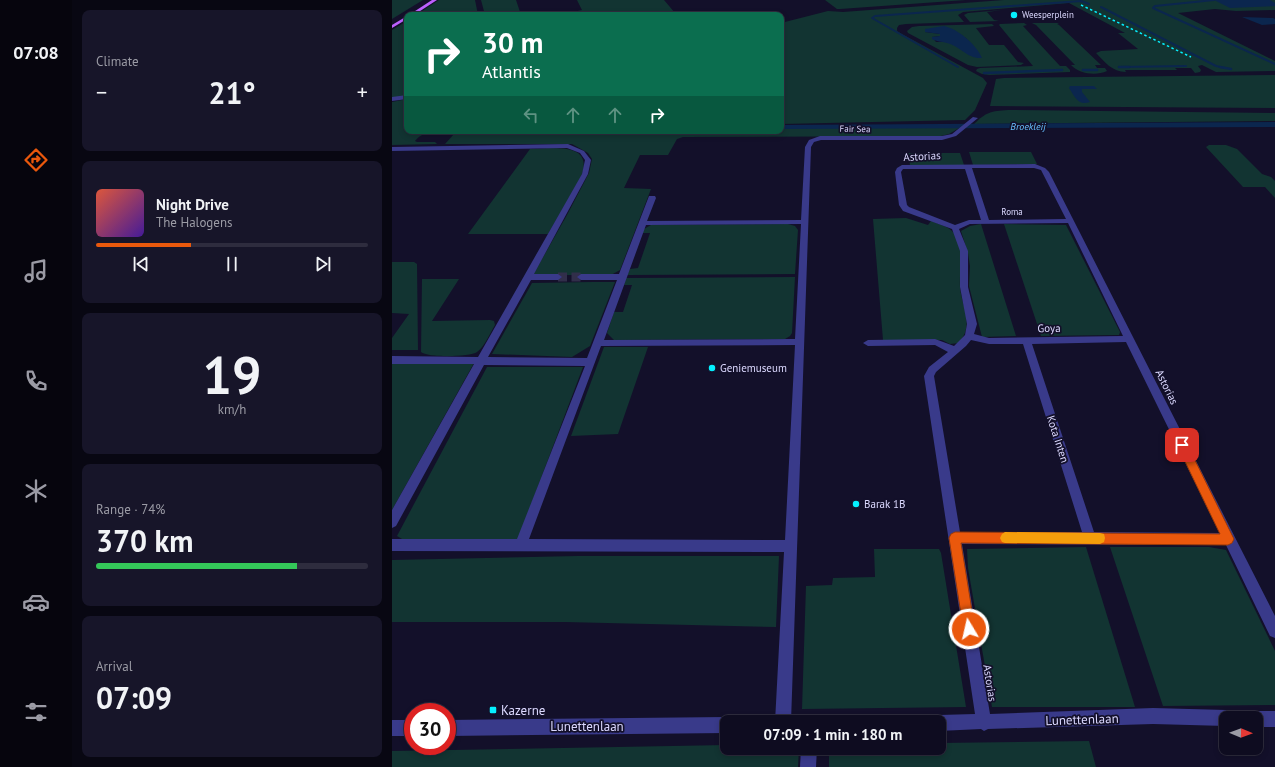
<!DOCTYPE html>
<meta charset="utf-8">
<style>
:root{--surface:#0e0c20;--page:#171529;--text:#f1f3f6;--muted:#9b9ba5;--line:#2e2c3e;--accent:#ea580c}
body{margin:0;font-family:"PT Sans",sans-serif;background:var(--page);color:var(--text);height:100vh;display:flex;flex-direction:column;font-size:15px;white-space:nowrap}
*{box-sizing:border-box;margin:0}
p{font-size:13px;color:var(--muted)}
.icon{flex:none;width:22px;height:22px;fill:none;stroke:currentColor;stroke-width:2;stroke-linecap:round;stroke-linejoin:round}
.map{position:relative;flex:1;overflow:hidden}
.side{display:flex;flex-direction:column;gap:10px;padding:10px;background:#080712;width:320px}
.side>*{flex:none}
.banner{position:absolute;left:12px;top:12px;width:380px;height:122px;border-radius:8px;box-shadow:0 2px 6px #0003,0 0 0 1px var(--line);background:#0b6e4f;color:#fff;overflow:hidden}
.needle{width:26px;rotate:91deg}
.fabs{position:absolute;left:827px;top:711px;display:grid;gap:8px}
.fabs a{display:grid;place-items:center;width:44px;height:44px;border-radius:8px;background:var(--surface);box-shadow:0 2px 6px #0003,0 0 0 1px var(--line);font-size:20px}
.speed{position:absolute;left:12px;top:703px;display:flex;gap:8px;font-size:20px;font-weight:700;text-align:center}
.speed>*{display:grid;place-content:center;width:52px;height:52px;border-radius:50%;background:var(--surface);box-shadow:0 2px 6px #0003,0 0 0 1px var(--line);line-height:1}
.speed .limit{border:6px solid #d22;background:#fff;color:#111}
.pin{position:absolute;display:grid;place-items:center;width:34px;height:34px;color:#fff;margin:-17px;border-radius:8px;box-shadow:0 2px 6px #0006}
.me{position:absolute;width:44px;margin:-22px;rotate:351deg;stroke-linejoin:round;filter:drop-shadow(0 0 3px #0008)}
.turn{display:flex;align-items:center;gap:14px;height:84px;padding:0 12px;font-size:18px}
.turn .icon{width:52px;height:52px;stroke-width:2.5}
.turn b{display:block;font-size:28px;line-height:34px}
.lanes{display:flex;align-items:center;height:38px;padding:0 12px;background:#0003;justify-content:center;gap:20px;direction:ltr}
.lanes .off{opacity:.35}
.big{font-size:30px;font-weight:600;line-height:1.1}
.side .tile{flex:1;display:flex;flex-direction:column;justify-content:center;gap:6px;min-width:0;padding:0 14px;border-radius:8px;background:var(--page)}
.side .dial{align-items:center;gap:0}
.dial b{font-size:52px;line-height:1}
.song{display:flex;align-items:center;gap:12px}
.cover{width:48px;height:48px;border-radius:6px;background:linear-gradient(135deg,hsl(10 70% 55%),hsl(260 70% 35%))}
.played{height:4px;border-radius:2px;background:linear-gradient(90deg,var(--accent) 35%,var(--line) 35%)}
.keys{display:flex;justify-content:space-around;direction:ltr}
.heat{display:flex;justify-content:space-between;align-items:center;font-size:22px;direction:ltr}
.charge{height:6px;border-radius:3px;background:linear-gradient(90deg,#34c759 74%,var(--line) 0)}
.trip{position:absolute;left:328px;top:715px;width:226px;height:40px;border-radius:8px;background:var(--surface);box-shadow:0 2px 6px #0003,0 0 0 1px var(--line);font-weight:600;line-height:40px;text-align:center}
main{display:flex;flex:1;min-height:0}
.tab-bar{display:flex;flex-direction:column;width:72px;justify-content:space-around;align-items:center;background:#06050d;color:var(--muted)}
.tab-bar .icon{width:28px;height:28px}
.tab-bar .on{color:var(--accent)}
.tab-bar b{font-size:18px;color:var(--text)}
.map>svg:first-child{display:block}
.green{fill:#123432;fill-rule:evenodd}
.water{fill:#0b264e}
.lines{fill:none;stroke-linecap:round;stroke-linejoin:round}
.stream-far1{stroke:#0b264e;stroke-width:2}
.stream{stroke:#0b264e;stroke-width:2.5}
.minor-tunnel{stroke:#312e4a;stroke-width:9;stroke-dasharray:9 4.5;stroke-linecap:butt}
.minor{fill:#393a8a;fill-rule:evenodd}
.major{fill:#bd60ff;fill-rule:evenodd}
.rail{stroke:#05f0ff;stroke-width:1.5;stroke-dasharray:2.5 2.5;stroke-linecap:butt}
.route{fill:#ea580c;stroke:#983908}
.slow{fill:#f59e0b}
.poi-dot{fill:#05f0ff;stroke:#13102a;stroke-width:1.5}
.labels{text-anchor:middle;stroke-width:3.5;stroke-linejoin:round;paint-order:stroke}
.far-poi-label{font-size:9px;fill:#dcd9ff;stroke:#13102a;text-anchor:start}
.far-street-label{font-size:9px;fill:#dcd9ff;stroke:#13102a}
.far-water-label{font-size:10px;font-style:italic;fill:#67bfff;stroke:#13102a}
.street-label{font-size:11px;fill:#dcd9ff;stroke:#13102a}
.poi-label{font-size:11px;fill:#dcd9ff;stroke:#13102a;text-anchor:start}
.near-poi-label{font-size:13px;fill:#dcd9ff;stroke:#13102a;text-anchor:start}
.near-street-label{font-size:13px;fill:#dcd9ff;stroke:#13102a}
</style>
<main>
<nav class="tab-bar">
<b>07:08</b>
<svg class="icon on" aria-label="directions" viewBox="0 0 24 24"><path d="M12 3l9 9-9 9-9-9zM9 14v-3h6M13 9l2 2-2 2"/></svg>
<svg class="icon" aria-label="music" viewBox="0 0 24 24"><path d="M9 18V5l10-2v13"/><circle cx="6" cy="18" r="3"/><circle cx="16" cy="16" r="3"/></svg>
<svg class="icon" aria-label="phone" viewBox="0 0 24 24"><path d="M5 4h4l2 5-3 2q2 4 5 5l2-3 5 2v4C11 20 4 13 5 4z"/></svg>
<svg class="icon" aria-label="climate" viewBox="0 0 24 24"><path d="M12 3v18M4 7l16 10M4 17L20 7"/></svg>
<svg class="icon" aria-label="car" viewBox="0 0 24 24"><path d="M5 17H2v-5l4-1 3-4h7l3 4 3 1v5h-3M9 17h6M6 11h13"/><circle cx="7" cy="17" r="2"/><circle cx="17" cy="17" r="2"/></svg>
<svg class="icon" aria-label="filters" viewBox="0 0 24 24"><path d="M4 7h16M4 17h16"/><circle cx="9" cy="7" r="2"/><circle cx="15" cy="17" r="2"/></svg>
</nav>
<section class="side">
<div class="tile"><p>Climate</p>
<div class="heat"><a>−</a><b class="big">21°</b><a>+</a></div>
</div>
<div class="tile">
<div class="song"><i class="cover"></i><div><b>Night Drive</b><p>The Halogens</p></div></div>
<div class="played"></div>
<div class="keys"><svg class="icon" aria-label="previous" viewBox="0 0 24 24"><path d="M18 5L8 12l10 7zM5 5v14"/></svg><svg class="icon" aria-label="pause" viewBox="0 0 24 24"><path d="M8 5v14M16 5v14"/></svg><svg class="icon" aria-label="next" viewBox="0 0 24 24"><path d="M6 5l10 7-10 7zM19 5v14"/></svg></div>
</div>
<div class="tile dial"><b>19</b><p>km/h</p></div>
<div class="tile"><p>Range · 74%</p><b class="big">370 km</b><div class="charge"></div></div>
<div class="tile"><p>Arrival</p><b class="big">07:09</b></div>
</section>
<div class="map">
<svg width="883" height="767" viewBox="0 0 883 767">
<rect width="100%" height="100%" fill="#13102a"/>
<!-- green -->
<g class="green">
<polygon points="0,0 31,0 0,19"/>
<polygon points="47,0 83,0 86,15 24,15"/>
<polygon points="89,0 124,0 129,15 93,15"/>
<polygon points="185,0 272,0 283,13 271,15 168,15 190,10"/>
<polygon points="433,0 574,0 448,9 445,9"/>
<path d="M612 0H883V10L844 11 823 9 786 13 883 61V71L824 72 810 65 806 66 809 70 808 72 803 73 799 68H783L785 70H733L734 72C720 72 713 62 704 53L709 51 746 49 726 33H733L677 3 571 12 566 15 572 22 514 24 507 25 505 28V31L510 34 591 78 595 83 583 110 573 120 389 124V23L436 11 451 12Z"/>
<polygon points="610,10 595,12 602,20 607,21 578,22 572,15 576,13"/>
<polygon points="15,21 15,96 0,99 0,30"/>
<polygon points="632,23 635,25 631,26 668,66 674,66 678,70 678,72 597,75 590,74 584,71 585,69 588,68 641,66 607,25 608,24"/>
<path d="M640 23H665L667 24 665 25H667L709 65H703L705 68H713L715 71C704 76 687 74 679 65H683L644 25Z"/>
<path d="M600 24 602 26 584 28 597 45H612L626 62 632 63 629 65 585 67 576 65 516 33 515 31 520 27 527 26ZM549 27 574 38 577 42H544L540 37 548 36V34L533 32Z"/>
<polygon points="883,75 883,108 598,106 604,79 612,78"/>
<path d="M15 99V131H389V127H569L557 134 549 136 291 137 285 139 276 155H248L232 188 259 189 228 270 219 275H141L175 215 197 173 200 159 196 153 180 144H53L62 134C49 133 32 129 23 141L25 142H43L45 144 0 145V102Z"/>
<path d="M616 110 883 113V121L582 124C594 112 599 111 616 110Z"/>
<polygon points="817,145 834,145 845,149 870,174 879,177 883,181 883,198 873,187 851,187 814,147"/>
<path d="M138 149C160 149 203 141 189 177L156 234H76Z"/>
<polygon points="577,152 639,152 645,164 581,165"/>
<polygon points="516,153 568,153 572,165 518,165"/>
<path d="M514 218 536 225 539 221C546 224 556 226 561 232 573 247 567 269 568 287 569 301 577 315 574 329 573 335 570 338 567 343L558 344 550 340H491L481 219Z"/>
<polygon points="396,224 403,226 406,230 403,274 235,275 238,269 246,268 258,233 250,233 252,229 259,225"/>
<polygon points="589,224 624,336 590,337 577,286 578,266 576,253 569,231 578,226"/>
<polygon points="612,224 674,225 728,332 727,335 649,336"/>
<polygon points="0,262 22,262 25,264 26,350 0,350 0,338 17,314 0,313"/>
<polygon points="403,277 400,333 398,336 393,339 222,340 215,333 222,312 231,312 240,285 232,285 234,278"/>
<path d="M30 279H67L40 321 98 320 102 321 103 325C98 333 93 346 85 352 78 357 36 358 29 352Z"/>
<polygon points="200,282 223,282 198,346 180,357 100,354 140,283"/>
<polygon points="212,347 256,347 226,434 179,436"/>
<polygon points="0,362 82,363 0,510"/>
<polygon points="95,367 191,367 126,539 10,539 5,536"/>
<polygon points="694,547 743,707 600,707 576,568 575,549"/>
<polygon points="718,547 817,547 834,550 883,651 883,705 771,706"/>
<polygon points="482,549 547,549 549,553 574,707 410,709 414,586 440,585 441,578 483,577"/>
<polygon points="186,556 387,556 384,627 173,622 0,622 0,560"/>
<polygon points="697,741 704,767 437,767 437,748 547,748 547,743"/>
<polygon points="335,745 335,748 407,748 406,767 0,767 0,751"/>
</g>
<!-- water -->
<g class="water">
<polygon points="822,0 878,0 883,3 883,6 838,8"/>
<polygon points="850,17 881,18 883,19 883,24 870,25"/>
<path d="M552 26C566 29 584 44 590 58 575 59 568 46 555 43 549 41 545 42 540 39V37L548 36V34L533 32V29Z"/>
<path d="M678 86H702L705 89H690V92L698 102C686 106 683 97 677 88Z"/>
<polygon points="883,122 883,127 389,129 389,125"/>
</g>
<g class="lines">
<!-- stream-far1 -->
<g class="stream-far1">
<polyline points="822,0 763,6 761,8 883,64"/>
<polyline points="709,7 824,66 833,68"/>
<polyline points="566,67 480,18 483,16 689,1 697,4"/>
<polyline points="727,67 794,66"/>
</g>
<!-- stream -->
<g class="stream">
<polyline points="727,67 737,67"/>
<polyline points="828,67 839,69"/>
<polyline points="691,70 705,70"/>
<polyline points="592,73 670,70"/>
</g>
<!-- minor-tunnel -->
<polyline class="minor-tunnel" points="166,277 189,277"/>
<!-- minor -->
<g class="minor">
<polygon points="15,95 15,99 0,101 0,97"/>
<path d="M581 117 586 118 564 136 550 140H429L422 142 419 147 399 722H383L392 552 0 551V539H125L193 366 92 365 4 526 0 528V510L82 364H0V356L86 357 190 174 193 160 188 153 175 148 0 151V147L176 144 192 151 199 160 196 174 142 274H166L170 277 166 280H139L96 357 195 358 225 280H189L185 277 189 274H227L257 196H263L264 198 255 221 409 220 413 147 417 140 428 136H550L560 134ZM409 224 403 339 212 340 254 225ZM403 345 393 540 137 539 209 346Z"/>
<path d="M643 164 653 168 657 172 883 616V638L878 636 834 545 570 544 598 714 761 708 834 710 839 713 842 718H834V726L761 724 596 729 592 731 589 729 547 731V722H540L542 718 547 715 583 714 532 376 537 367 556 352 543 345 476 346 471 343 476 340 543 339 562 346 573 335 575 324 568 287V251L560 229 511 211 507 205 503 172 505 168 510 165ZM580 168H642L649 170 674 219 597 220ZM511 169H573L589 220H577L563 225 517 207 515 205 509 172ZM676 223 731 336 597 338 582 334 585 324 576 287V251L567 229 578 224ZM579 340 597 344H631L690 532H568L542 376 544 372 574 346ZM734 342 828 533 702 532 640 344Z"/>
<polygon points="864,711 883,711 883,727 864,727 864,718 857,718 859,714"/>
<polygon points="335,717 340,720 341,722 335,722 335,733 55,736 55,720"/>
<rect x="0" y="720" width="21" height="16"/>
<polygon points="409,748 425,748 424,767 408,767"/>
</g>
<!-- major -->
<g class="major">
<polygon points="40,0 45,0 22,15 17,15"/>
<polygon points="15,16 15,19 0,28 0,25"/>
</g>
<!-- rail -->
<polyline class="rail" points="689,5 799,57"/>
</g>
<!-- route -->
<polygon class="route" points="790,441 794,442 840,535 842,539 840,543 836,545 569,543 583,629 581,633 577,635 572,633 557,538 559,534 563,532 828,534 785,445 786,442"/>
<!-- slow -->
<polygon class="slow" points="613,532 708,533 712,534 713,538 712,542 708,544 613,543 610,542 608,538 610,534"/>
<!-- markers -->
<g class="poi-dot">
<circle cx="622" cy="15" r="4"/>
<circle cx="320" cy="368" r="4"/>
<circle cx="464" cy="504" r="4"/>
<rect x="97" y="706" width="8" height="8" rx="2"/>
</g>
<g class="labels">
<!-- far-poi labels -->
<g class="far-poi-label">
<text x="630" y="18">Weesperplein</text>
</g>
<!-- far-street labels -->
<g class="far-street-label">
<text transform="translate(463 129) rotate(1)" y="3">Fair Sea</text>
<text x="620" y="215">Roma</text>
</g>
<!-- far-water labels -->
<g class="far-water-label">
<text x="636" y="130">Broekleij</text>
</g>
<!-- street labels -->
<g class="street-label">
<text transform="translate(530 156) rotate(-3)" y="4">Astorias</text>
<text transform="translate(657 328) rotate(-1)" y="4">Goya</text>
<text transform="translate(775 387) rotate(64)" y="4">Astorias</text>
<text transform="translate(666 439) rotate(72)" y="4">Kota Inten</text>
<text transform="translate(598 683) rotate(81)" y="4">Astorias</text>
</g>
<!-- poi labels -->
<g class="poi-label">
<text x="328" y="372">Geniemuseum</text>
<text x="472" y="508">Barak 1B</text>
</g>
<!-- near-poi labels -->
<g class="near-poi-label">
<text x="109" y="715">Kazerne</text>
</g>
<!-- near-street labels -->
<g class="near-street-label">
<text transform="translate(690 719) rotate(-2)" y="5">Lunettenlaan</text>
<text x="195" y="731">Lunettenlaan</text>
</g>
</g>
</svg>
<div class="fabs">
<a><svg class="needle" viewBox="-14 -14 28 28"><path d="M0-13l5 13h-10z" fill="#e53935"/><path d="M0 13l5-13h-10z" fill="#9b9ba5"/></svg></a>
</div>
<div class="speed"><div class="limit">30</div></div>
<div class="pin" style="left:790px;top:445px;background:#d93025"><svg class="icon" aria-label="arrive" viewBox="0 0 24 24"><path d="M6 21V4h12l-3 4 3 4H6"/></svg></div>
<svg class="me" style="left:577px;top:629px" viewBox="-20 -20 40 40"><circle r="17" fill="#ea580c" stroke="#fff" stroke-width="3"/><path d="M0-11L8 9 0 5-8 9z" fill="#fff"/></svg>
<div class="trip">07:09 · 1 min · 180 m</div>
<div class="banner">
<div class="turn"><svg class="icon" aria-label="right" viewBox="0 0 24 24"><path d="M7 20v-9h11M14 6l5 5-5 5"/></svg><div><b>30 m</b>Atlantis</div></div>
<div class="lanes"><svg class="icon off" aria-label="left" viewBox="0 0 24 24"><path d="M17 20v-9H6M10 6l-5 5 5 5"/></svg><svg class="icon off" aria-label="ahead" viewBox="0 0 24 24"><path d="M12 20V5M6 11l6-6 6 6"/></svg><svg class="icon off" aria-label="ahead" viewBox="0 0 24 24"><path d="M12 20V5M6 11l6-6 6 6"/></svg><svg class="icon" aria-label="right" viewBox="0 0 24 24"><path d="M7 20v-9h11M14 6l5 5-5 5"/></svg></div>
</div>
</div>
</main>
